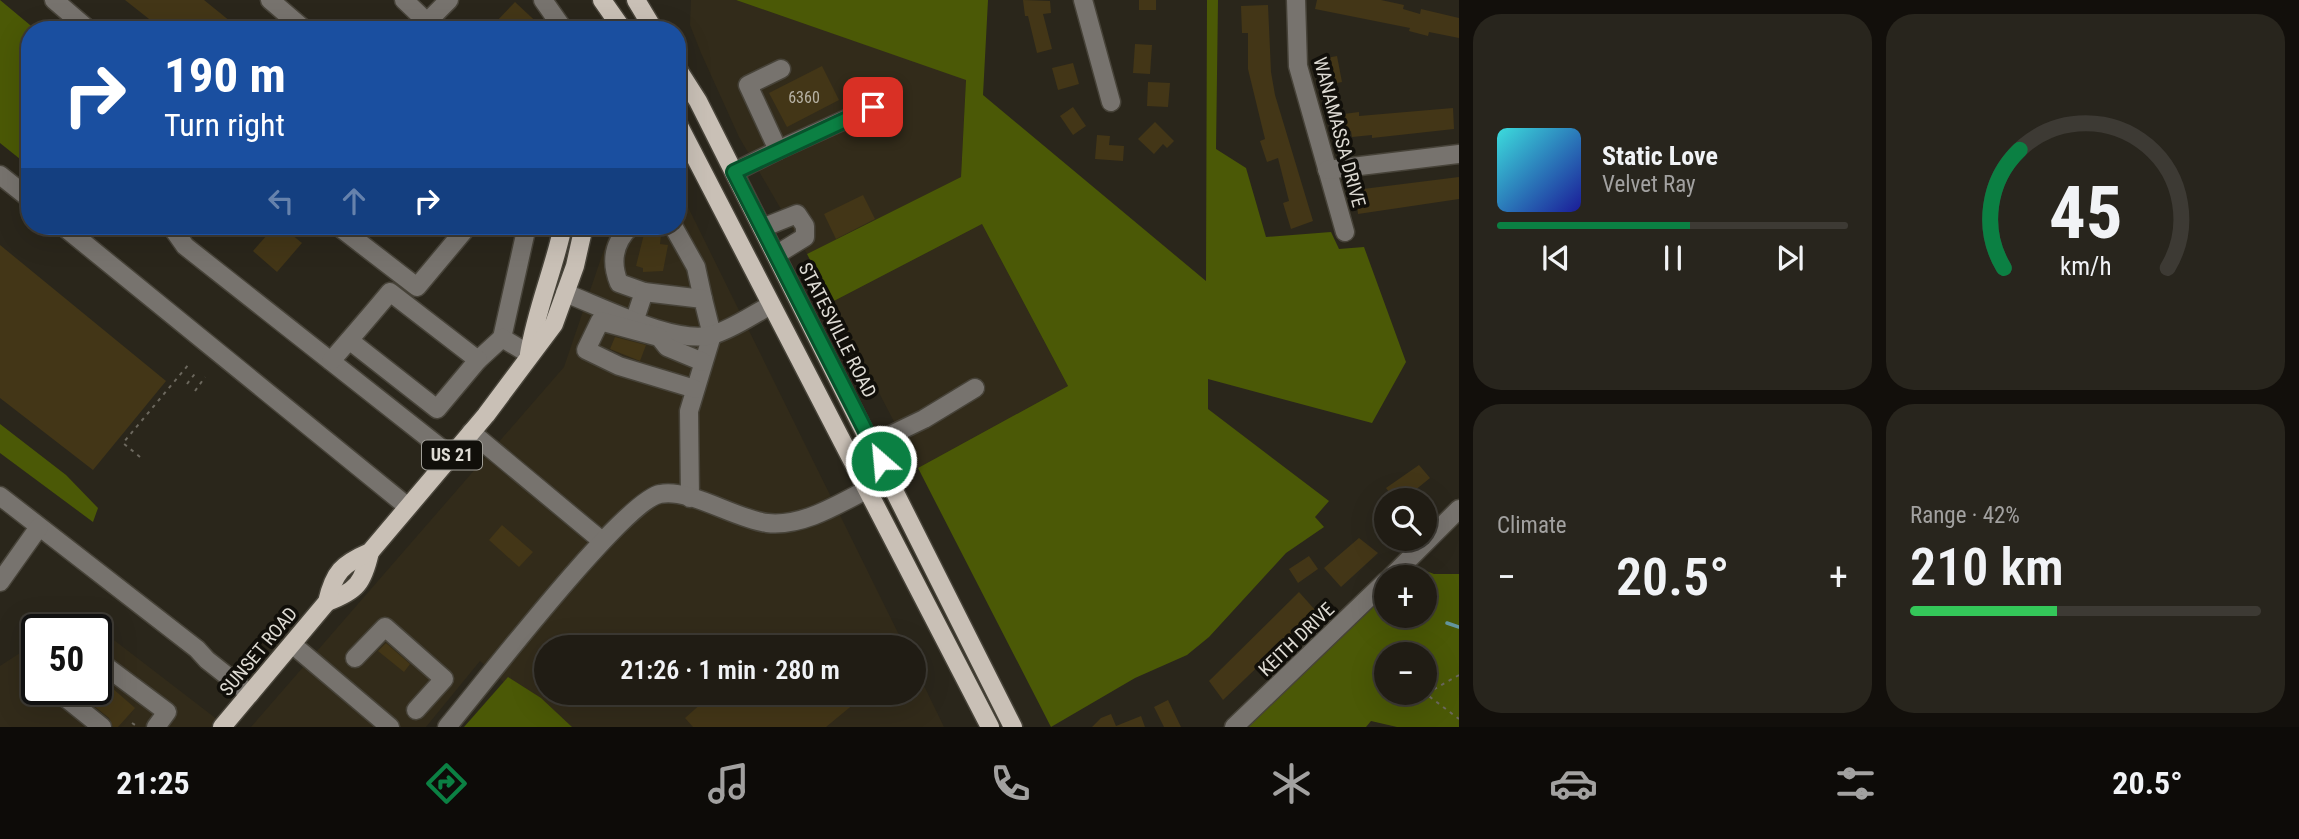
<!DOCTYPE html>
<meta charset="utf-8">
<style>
:root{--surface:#201c14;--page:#28251d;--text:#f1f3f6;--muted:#a2a1a0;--line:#3d3a34;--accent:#0b8043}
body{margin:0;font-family:"Roboto Condensed",sans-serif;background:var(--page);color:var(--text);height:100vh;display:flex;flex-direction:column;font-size:26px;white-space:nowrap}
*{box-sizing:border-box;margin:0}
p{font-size:23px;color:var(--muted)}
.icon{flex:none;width:38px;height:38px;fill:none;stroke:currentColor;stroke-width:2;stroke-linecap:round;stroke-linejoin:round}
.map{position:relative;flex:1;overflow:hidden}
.side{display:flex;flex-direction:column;gap:14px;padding:14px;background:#120f0b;width:840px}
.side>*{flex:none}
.guide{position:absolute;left:21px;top:21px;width:665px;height:214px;border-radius:28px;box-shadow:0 7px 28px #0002,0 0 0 2px var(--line);background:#1a4fa0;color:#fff;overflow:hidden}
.fabs{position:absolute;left:1374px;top:488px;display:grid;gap:14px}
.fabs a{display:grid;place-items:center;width:63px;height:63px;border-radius:50%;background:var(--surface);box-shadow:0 7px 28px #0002,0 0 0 2px var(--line);font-size:35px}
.speed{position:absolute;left:21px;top:614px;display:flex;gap:14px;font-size:35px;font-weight:700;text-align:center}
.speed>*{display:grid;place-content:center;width:91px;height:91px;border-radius:50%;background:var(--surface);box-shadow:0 7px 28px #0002,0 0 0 2px var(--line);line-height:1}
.speed .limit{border:4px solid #111;border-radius:10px;background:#fff;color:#111}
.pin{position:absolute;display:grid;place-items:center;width:60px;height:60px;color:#fff;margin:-30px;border-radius:14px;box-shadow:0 4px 10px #0006}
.me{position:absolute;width:77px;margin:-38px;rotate:333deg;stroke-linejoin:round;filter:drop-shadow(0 0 5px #0008)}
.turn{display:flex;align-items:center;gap:24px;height:147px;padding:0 28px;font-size:32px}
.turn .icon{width:91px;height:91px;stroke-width:2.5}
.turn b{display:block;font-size:49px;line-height:60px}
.lanes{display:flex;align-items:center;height:66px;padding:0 28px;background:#0003;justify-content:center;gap:35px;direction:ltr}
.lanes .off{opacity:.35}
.big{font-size:52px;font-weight:600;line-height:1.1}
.side .tile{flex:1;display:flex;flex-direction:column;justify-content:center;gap:10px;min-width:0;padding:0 24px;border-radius:28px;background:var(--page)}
.side .dial{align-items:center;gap:0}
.dial svg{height:182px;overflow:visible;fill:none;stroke:var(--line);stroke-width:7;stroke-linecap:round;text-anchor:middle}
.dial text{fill:var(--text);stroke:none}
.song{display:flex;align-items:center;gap:21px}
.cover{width:84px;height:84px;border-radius:10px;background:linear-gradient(135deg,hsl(180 70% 55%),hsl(240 70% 35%))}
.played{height:7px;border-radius:4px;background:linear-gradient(90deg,var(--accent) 55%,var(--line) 55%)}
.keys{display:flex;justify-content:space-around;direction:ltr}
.heat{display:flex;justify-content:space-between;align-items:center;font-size:38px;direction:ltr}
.charge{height:10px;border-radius:5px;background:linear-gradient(90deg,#34c759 42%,var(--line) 0)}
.side .tiles{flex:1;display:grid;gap:14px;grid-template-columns:repeat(2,1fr)}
.trip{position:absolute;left:534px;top:635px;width:392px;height:70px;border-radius:35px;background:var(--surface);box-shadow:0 7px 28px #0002,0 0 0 2px var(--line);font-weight:600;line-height:70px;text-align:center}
.menu{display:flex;height:112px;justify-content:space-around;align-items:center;background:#0d0b08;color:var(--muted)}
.menu .icon{width:49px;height:49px}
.menu .selected{color:var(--accent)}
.menu b{font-size:32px;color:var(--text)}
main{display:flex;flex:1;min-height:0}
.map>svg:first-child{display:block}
.built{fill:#322b1a}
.forest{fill:#4b5906;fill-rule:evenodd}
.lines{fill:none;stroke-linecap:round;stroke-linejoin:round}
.stream{stroke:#64969f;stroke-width:3.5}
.building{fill:#433617}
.minor-casing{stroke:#474339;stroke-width:21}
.major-casing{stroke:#474339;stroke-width:21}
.path{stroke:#6c685e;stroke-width:2;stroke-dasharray:3.5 5;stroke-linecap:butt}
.minor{stroke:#77736e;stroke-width:18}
.major{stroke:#c9c0b6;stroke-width:18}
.route-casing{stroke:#07532c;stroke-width:18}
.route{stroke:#0b8043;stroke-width:12}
.labels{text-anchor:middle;stroke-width:7;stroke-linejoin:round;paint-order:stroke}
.number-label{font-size:16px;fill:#b7b2a5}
.shield{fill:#110f0a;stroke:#a09e97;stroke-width:2}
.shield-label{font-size:18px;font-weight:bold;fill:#dedbd4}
.street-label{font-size:19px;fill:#dedbd4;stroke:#110f0a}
</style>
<main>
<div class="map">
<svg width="1459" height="727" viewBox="0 0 1459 727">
<rect width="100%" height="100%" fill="#2a261b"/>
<!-- built -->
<g class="built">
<polygon points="691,0 736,0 966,79 961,177 807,254 739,137 701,53 690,25"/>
<polygon points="677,206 688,207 905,647 546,648 546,693 914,693 914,665 944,727 553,727 480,661 426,727 251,727 564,367 612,226 677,226"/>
<polygon points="982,224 1068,386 918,468 832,302"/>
<polygon points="80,614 227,727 0,727 0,666 37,642 37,690 96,690 96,630 56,630"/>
</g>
<!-- forest -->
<g class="forest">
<polygon points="0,0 36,30 30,30 30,167 0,143"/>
<polygon points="736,0 988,0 983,95 1206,281 1207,0 1218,0 1216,149 1246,168 1266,237 1331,232 1339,249 1364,247 1406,362 1372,423 1208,379 1208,409 1329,501 1315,517 1324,527 1286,553 1209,637 1187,655 1135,678 1051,727 918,468 1068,386 982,224 832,302 807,254 961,177 966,80"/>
<polygon points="0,424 66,475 98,508 93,522 0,453"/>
<path d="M1416 567 1434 574H1459V727H1397L1371 721 1366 727H1246L1386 595V616H1424V578L1405 577ZM1386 654H1424V693H1386Z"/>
<polygon points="508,677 541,698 572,727 464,727"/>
</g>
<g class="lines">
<!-- stream -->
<polyline class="stream" points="1447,623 1459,627"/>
</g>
<!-- building -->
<g class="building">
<polygon points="125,0 204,0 241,30 163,30"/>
<polygon points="1023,0 1050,1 1051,13 1043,14 1052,49 1037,53 1028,16 1025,16"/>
<rect x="1139" y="0" width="17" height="10"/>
<polygon points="1317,0 1381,0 1404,5 1403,9 1420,14 1421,9 1459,18 1459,38 1429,32 1428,36 1409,31 1410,28 1315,9"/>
<polygon points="515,2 545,30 498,30 493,25"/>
<polygon points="1268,5 1271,72 1275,95 1313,221 1291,229 1283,203 1289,201 1278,158 1267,162 1260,141 1265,139 1248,69 1248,33 1242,33 1241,6"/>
<polygon points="1135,44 1152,45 1150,74 1133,73"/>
<polygon points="1337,56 1342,82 1327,85 1321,59"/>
<polygon points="1073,63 1079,84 1058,90 1052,68"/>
<polygon points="822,66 839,100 787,127 769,93"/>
<polygon points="1148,82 1170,83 1168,107 1147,106"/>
<polygon points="1073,107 1086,126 1073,135 1060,116"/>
<polygon points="1453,108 1454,129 1372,138 1372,135 1352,137 1351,131 1337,133 1336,115 1359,112 1359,116"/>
<polygon points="1155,122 1174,141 1167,148 1163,144 1154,154 1138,139"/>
<polygon points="1097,135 1110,136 1109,145 1124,146 1123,161 1095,159"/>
<polygon points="1459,177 1459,199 1358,214 1355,190"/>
<polygon points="863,195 875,219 836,239 824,214"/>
<polygon points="275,226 281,226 302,243 277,272 253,251"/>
<polygon points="646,226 662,226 660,244 668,245 663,271 643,272 643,268 636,266"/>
<polygon points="0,245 166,381 93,470 0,398"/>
<polygon points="615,337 646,345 640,361 610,349"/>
<polygon points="1419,465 1430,478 1403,500 1379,500 1389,492 1386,488"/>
<polygon points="502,525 533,552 519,567 489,540"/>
<polygon points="1359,538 1378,553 1341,587 1324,568"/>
<polygon points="1309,556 1318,569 1298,583 1289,569"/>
<polygon points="1299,592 1316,611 1223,700 1209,681"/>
<polygon points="386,643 410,664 404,672 378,651"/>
<polygon points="96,674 135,708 118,727 113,727 109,718 74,690 96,690"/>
<polygon points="704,693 847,693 855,703 826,727 693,727 685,718 703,702 699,697"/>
<polygon points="1168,700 1181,727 1164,727 1154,707"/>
<polygon points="1111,714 1116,726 1141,716 1145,727 1092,727 1101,718"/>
</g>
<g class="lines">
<!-- minor casing -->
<g class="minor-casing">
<g id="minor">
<polyline points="54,0 89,30"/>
<polyline points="270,0 305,30"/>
<polyline points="404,0 427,22 449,0"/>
<polyline points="543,0 564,30"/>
<polyline points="1083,0 1111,102"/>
<polyline points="1296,0 1298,66 1345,232"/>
<polyline points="778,150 873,107"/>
<polyline points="1327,170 1459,154"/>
<polyline points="734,172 778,150 748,85 781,69"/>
<polyline points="0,175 30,199"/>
<polyline points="63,226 408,507"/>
<polyline points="171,226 185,246 451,456"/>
<polyline points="338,226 417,287 468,226"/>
<path d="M631 226C614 242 610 261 619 283L644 292 635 319"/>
<polyline points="673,226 696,267 703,299"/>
<polyline points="762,228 797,214 805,226 805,237 776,255"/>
<polyline points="644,292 703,299 712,335 689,411 690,498"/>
<path d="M565 293C602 307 675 345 712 335 733 329 752 315 771 305"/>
<polyline points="502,338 527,226"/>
<polyline points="478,360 502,338 529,354"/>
<path d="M331 361C351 338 371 315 390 292L478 360 437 409 349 340"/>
<polyline points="695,389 619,366 586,350 600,321 659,337 667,347 703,362"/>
<polyline points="471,432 602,541"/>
<polyline points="872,444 924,419 975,388"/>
<polyline points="0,496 197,649 207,660 250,694"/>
<polyline points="1390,578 1459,509"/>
<polyline points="0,582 39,527"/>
<polyline points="292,644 390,727"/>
<polyline points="355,658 385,627 444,679 416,710"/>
<polyline points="96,659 167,712 156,727"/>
<polyline points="56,690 102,727"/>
<path d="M447 727C480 688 624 500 660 494 690 488 735 519 767 523 809 528 853 494 890 478"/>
<polyline points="1234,727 1386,581"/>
</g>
</g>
<!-- major casing -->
<g class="major-casing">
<g id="major">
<polyline points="602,0 623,30"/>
<polyline points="636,0 654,30"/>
<polyline points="677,68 698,101 1013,727"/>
<polyline points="677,122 990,727"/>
<path d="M529 354C536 310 554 269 563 226"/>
<path d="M327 602C357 591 363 583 370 552"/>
<path d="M222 727 327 602C334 572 342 564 370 552L486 415 554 324 575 266 584 226"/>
</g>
</g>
<!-- path -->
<g class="path">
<polyline points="187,384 197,371"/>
<polyline points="195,391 205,377"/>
<polyline points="140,457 123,443 189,364"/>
<polyline points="1459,675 1426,694 1459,719"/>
<polyline points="132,723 138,727"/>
</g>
<!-- minor -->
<use href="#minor" class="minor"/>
<!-- major -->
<use href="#major" class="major"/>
</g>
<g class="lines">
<!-- route casing -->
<g class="route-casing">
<polyline id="route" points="873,107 734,172 881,461"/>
</g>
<!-- route -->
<use href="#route" class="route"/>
</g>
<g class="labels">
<!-- number labels -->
<g class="number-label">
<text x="804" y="103">6360</text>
</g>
<!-- shield labels -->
<rect class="shield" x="422" y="440.5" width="60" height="29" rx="5"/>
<g class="shield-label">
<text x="452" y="461">US 21</text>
</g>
<!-- street labels -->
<g class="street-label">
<text transform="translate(1340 132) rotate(75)" y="7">WANAMASSA DRIVE</text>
<text transform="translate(838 330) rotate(63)" y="7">STATESVILLE ROAD</text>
<text transform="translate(1296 639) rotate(-44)" y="7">KEITH DRIVE</text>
<text transform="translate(258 651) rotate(-50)" y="7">SUNSET ROAD</text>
</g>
</g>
</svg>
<div class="fabs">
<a><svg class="icon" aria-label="search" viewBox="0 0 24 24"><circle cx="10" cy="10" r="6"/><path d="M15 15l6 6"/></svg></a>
<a>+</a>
<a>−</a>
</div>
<div class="speed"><div class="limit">50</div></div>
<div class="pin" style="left:873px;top:107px;background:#d93025"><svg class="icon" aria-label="arrive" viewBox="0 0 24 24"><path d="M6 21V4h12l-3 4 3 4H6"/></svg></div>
<svg class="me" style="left:881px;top:461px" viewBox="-20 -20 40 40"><circle r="17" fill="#0b8043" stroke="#fff" stroke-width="3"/><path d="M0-11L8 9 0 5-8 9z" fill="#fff"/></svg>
<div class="trip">21:26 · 1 min · 280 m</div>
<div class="guide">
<div class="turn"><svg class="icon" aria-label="right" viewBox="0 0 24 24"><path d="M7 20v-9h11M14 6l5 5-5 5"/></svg><div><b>190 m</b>Turn right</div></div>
<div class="lanes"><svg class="icon off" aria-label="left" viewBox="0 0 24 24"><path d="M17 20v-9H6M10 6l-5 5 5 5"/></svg><svg class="icon off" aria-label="ahead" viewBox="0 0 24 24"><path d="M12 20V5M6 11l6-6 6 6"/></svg><svg class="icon" aria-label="right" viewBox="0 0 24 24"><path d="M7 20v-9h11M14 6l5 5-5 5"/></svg></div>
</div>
</div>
<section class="side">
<div class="tiles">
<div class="tile">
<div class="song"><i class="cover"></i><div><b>Static Love</b><p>Velvet Ray</p></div></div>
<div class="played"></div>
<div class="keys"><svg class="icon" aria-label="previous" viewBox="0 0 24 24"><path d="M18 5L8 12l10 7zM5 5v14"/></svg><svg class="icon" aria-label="pause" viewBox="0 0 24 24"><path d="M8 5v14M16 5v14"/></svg><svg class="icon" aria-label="next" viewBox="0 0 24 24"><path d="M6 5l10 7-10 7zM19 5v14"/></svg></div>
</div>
<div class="tile dial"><svg viewBox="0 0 100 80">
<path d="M14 69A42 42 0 1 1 86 69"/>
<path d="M14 69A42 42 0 0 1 21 17" stroke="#0b8043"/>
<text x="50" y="56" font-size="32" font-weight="700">45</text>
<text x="50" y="72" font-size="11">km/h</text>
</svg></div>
<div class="tile"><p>Climate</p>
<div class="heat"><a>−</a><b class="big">20.5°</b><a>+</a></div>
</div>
<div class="tile"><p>Range · 42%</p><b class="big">210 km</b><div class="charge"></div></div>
</div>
</section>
</main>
<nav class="menu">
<b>21:25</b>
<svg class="icon selected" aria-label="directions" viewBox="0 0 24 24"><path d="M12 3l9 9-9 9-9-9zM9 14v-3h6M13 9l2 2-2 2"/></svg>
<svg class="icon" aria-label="music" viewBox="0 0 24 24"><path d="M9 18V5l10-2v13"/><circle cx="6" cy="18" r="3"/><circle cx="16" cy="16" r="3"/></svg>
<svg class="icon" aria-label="phone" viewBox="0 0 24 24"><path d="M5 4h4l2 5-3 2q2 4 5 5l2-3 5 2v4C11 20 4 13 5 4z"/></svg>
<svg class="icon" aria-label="climate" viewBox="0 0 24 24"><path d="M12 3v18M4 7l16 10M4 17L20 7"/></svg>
<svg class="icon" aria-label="car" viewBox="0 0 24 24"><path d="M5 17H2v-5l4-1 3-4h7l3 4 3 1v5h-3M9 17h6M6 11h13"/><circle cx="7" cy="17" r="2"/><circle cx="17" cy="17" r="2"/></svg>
<svg class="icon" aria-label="filters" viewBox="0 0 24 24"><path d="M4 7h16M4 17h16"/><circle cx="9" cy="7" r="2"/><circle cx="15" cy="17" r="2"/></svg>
<b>20.5°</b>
</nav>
